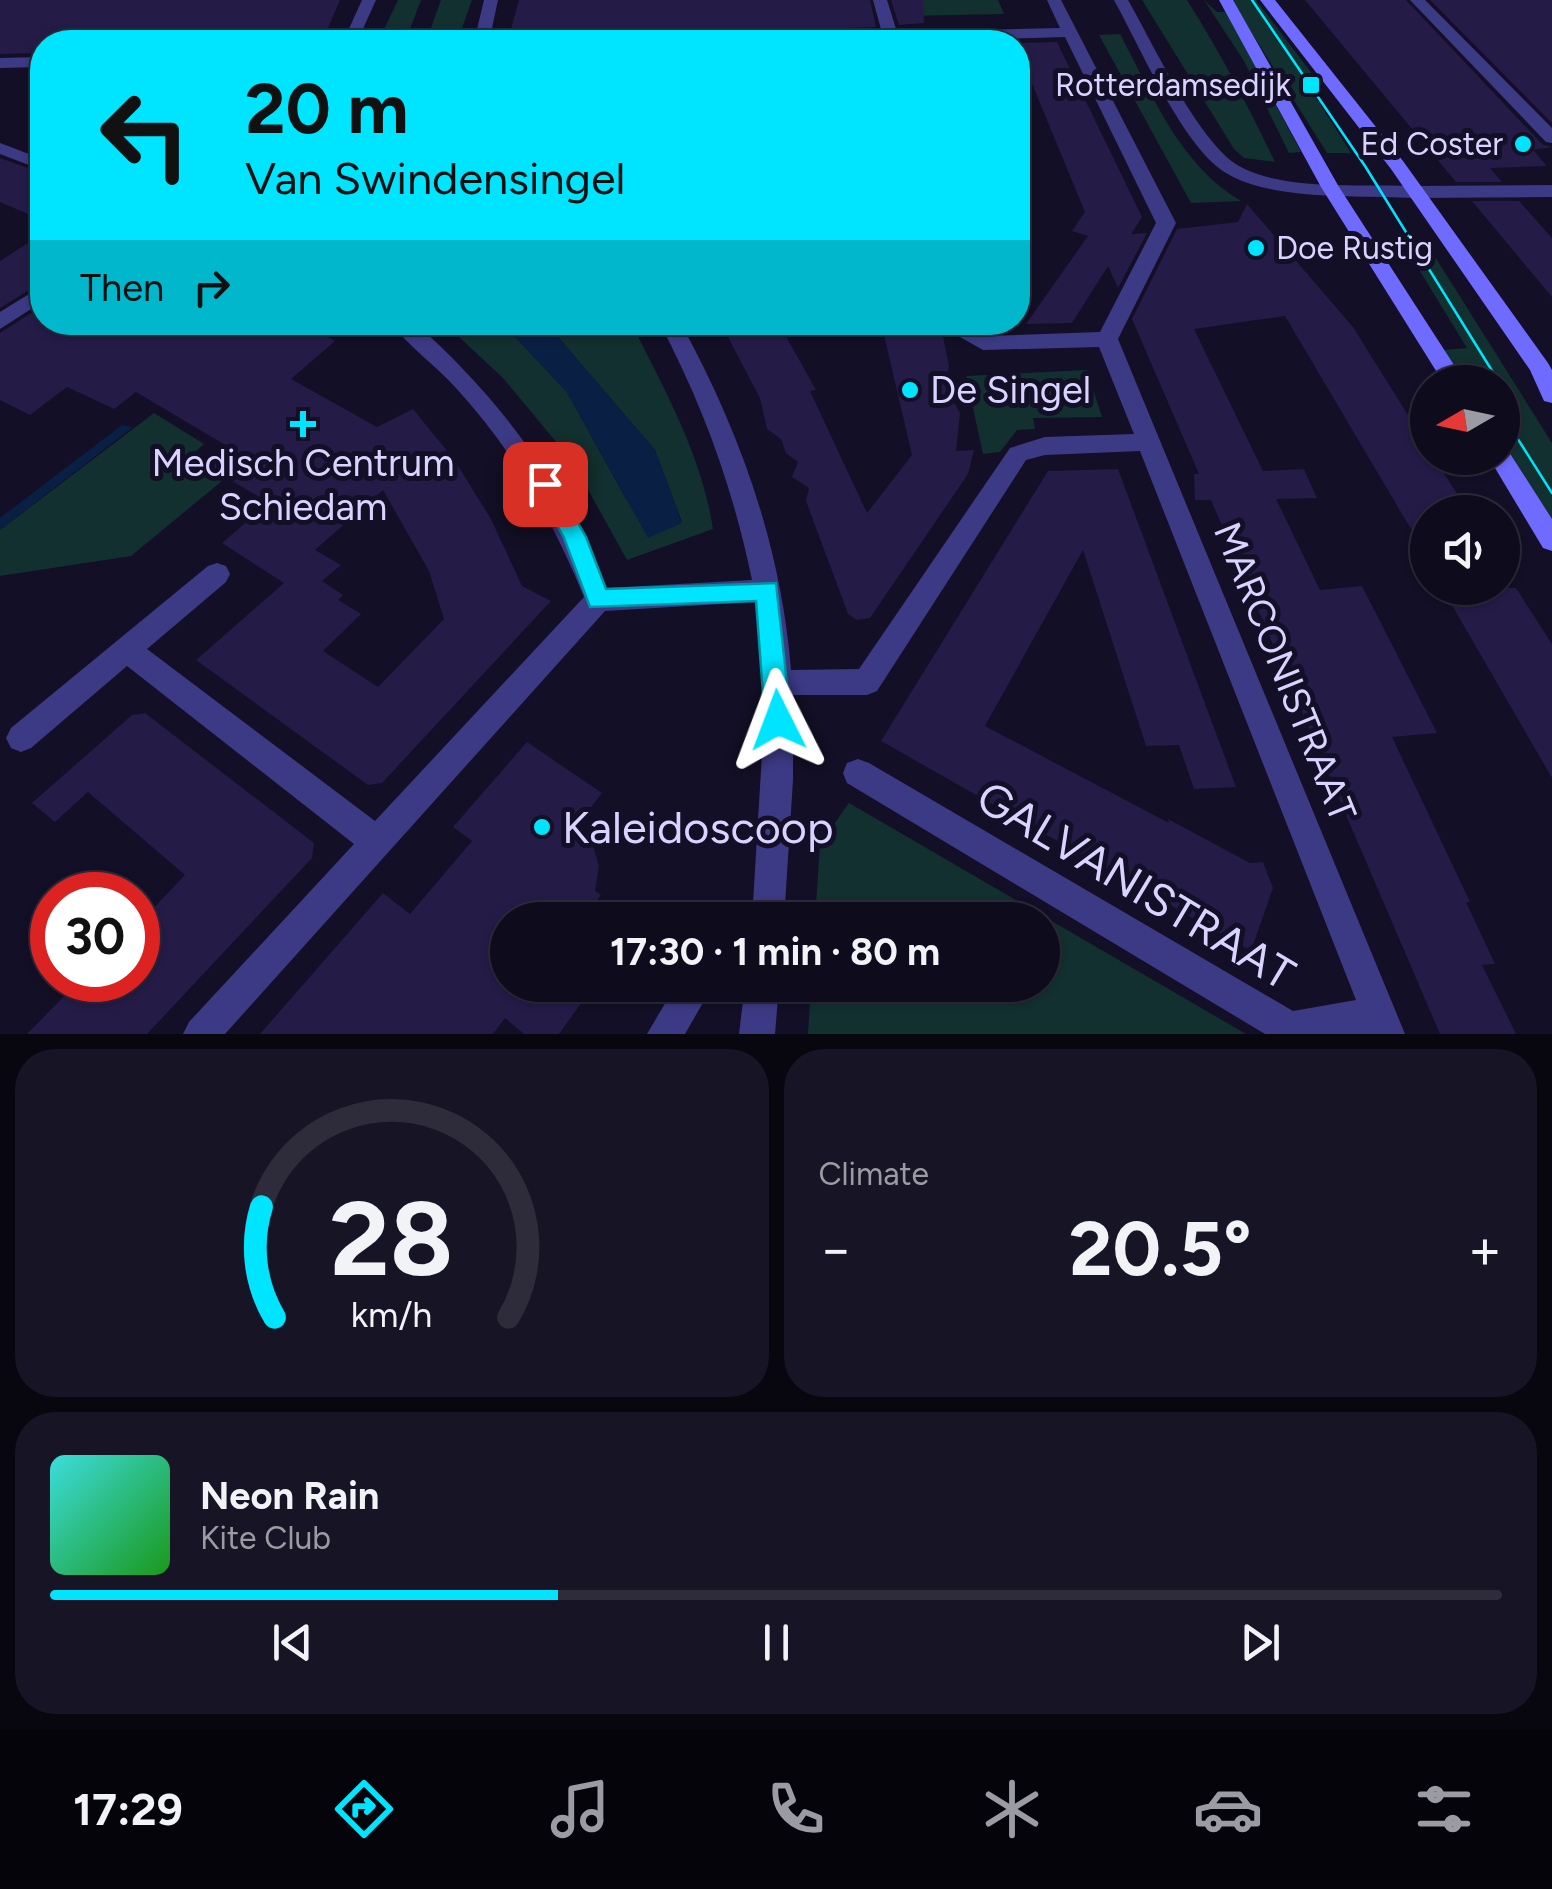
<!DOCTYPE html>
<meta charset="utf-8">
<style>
:root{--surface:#0e0b1c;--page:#171425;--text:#f1f3f6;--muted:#9b9ba3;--line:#2e2b3b;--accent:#00e5ff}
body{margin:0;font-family:Figtree,sans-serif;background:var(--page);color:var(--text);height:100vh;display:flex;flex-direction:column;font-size:38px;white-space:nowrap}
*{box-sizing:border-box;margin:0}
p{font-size:32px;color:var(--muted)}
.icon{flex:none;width:55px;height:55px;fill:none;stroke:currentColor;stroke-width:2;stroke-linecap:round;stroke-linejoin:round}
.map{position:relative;height:1034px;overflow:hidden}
.sheet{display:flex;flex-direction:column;gap:15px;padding:15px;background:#08060f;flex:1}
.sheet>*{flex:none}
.banner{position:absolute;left:30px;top:30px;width:1000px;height:305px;border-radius:40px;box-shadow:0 2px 8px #0004,0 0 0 2px var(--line);background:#00e5ff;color:#111;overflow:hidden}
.needle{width:65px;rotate:261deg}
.fabs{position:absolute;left:1410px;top:365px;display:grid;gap:20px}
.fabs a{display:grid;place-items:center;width:110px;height:110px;border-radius:50%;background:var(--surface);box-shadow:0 2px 8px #0004,0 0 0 2px var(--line);font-size:50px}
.speed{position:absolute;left:30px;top:872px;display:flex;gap:20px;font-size:50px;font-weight:700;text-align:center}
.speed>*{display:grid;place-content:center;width:130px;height:130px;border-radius:50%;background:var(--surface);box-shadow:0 2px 8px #0004,0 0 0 2px var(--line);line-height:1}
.speed .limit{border:15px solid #d22;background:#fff;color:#111}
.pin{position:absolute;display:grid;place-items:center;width:85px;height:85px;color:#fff;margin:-42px;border-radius:20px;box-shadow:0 5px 15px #0006}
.me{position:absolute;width:110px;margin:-55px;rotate:357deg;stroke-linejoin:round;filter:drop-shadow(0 0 8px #0008)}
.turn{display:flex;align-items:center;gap:35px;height:210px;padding:0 50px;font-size:45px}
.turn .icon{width:130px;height:130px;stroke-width:2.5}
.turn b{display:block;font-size:70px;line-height:85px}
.then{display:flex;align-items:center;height:95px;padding:0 50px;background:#0003;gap:20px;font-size:38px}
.big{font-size:75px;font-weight:700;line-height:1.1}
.sheet .tile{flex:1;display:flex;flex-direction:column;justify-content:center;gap:15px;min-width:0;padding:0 35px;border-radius:40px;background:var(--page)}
.sheet .dial{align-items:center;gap:0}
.dial svg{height:260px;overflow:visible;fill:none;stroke:var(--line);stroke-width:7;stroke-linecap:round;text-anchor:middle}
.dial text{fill:var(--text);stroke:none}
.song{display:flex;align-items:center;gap:30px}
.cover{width:120px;height:120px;border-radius:15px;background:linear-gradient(135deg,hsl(180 70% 55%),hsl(120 70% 35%))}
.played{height:10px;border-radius:5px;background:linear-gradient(90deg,var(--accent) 35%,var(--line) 35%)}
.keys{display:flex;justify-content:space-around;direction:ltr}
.heat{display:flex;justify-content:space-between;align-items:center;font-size:55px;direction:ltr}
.sheet .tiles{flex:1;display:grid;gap:15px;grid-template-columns:1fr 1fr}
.tile:last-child{grid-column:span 2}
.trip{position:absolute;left:490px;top:902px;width:570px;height:100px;border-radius:50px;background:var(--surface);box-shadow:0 2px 8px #0004,0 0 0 2px var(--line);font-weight:700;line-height:100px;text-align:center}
.tabs{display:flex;height:160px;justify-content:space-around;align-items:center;background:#06040b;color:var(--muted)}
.tabs .icon{width:70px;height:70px}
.tabs .on{color:var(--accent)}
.tabs b{font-size:45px;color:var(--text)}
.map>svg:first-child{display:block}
.green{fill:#12302f}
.water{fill:#0a1f44}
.building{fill:#241b47;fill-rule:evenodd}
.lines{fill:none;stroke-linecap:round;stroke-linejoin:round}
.pedestrian{fill:#3d3a85;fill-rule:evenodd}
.minor{fill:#3d3a85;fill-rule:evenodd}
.tertiary{fill:#3d3a85;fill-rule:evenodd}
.secondary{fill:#6f6bff;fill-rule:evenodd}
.tram{stroke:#00e5ff;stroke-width:2.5}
.route{fill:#00e5ff;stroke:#0095a6;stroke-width:2.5}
.poi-dot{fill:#00e5ff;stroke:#130f26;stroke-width:4}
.labels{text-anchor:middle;stroke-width:10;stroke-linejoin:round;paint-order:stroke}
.far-poi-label{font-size:32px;fill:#d9d4ff;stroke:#130f26;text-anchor:end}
.poi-label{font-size:38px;fill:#d9d4ff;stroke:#130f26;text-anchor:start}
.street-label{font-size:38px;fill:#d9d4ff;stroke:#130f26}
.near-poi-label{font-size:45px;fill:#d9d4ff;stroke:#130f26;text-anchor:start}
.near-street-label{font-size:45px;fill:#d9d4ff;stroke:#130f26}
</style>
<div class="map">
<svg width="1552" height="1034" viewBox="0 0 1552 1034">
<rect width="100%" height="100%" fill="#130f26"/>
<!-- green -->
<g class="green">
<polygon points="398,0 421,0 405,42 378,42"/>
<polygon points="441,0 472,0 457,42 426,42"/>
<polygon points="900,0 998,0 1004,14 905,16"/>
<path d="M1142 0H1187C1220 52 1248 106 1275 162L1244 158 1234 149Z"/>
<polygon points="1204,0 1217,12 1226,12 1301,152 1289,153 1244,61"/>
<polygon points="1231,0 1256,0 1316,79 1305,80 1351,153 1327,153"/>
<path d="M1120 34C1153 96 1179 164 1241 201L1191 203 1099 35Z"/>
<polygon points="1427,244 1552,443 1552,524 1503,445 1502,382 1463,382 1443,350 1467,348 1404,245"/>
<path d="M444 323H502L567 392 626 499 682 522 655 450 546 323H631C664 388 702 456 713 529L627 560 572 461 503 378Z"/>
<polygon points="1087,370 1102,417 1033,418 1035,429 1017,430 1000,452 983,454 966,376"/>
<polygon points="154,413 204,444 185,461 222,481 131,556 0,576 0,530"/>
<polygon points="849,803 1246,1034 808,1034 811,985 1042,985 1042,920 815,920 820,844"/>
</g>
<!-- water -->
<g class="water">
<polygon points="502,323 546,323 655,450 682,523 648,538 567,392"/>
<polygon points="122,425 133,427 0,530 0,518"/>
</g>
<!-- building -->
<g class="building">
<polygon points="0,0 340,0 322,42 42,42 42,53 0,54"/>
<polygon points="519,0 870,0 876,27 508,40"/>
<polygon points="891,0 923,0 924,23 899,25"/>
<polygon points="1305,0 1406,0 1543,145 1552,147 1533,150 1547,166 1490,168 1502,182 1456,182"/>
<polygon points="1430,0 1552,0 1552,123"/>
<polygon points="1057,42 1142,217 1131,234 1147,233 1118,288 1108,266 1072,323 1026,324 1088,236 1072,231 1085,212 1018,50 1018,43"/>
<polygon points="0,158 42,173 42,220 0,202"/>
<polygon points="1472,201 1519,201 1552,238 1552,297"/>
<polygon points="1247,204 1353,327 1428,447 1428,458 1434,458 1469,512 1428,512 1428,558 1285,316 1194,329 1263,471 1304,469 1317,498 1276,499 1320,590 1362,586 1437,733 1392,737 1470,902 1466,902 1495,964 1482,965 1516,1034 1440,1034 1211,500 1195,500 1194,474 1199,474 1132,319 1177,229 1238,222"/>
<polygon points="42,234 42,282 0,308 0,261"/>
<path d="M42 306V322H300L335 341 291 379 377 427 413 409 453 458 491 519 522 586 551 601 382 783 368 785 196 660 284 583 222 543 269 503 209 467 232 449 136 392 114 409 67 387 30 415 0 400V333ZM383 490 429 571 444 619 378 687 323 651 361 614 338 600 343 595 322 581 341 565 315 550Z"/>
<polygon points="720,322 778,322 816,390 810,391 867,513 912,455 881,322 940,322 949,366 945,387 960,413 956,451 974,450 968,474 870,618 857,620 848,614 806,501 809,488 792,477 798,462 786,453 781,439 767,429 760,398"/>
<polygon points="1118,469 1236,787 1194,789 1179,745 1146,746 1083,550 985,726 1169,823 1168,819 1250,863 1263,862 1273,888 1251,951 881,741 1048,471"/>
<polygon points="1442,588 1516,588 1552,644 1552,778"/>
<polygon points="145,713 314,843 312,858 147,1034 27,1034 80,980 138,980 138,924 185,875 88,792 55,822 32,803 132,715"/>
<polygon points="527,742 602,793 575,828 591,839 599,866 595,891 601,895 583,920 508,920 508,985 594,985 559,1034 524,1034 505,1018 493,1034 260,1034 383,893 410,914 472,841 453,827"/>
</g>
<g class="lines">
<!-- pedestrian -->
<polygon class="pedestrian" points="676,985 713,985 685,1034 647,1034"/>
<!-- minor -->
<g class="minor">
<polygon points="362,0 376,0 357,42 343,42"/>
<polygon points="484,0 498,0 489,42 474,42"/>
<path d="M873 0H887L897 32 1060 28 1047 0H1061L1176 223 1118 339 1405 1034H1265L847 783 843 773 847 763 858 759 869 763 1293 1011 1356 1000 1140 451 1045 455 1026 460 877 691 867 695H793V780L784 920H752L765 704 755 602 605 611 225 1034H183L189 1022 354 844 127 666 31 748 21 752 11 748 6 738 11 728 208 566 217 563 226 566 230 574 226 582 147 649 375 821 584 597C553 520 512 449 456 388 435 365 408 346 390 322H414C499 397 563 484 606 588L752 580C733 488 703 405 659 322H680C740 431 781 546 791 670L859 669 1010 448 1045 437 1134 434 1099 347 983 350 960 337 955 322H976L987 336 1100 332 1156 223 1065 37 899 42H716L724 37 882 33Z"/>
<polygon points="1410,0 1425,0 1552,128 1552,143 1546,142"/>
<polygon points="42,57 42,67 0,68 0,58"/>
<polygon points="0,143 42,159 42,170 0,154"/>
<polygon points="1552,185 1552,197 1415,198 1406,192 1415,186"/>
<polygon points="42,286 42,302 0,329 0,312"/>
<polygon points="745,985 779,985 775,1034 739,1034"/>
</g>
<!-- tertiary -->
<path class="tertiary" d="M1114 0H1128C1153 43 1198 142 1239 166 1282 191 1366 184 1415 186L1424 192 1415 198C1362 195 1271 201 1226 173 1183 147 1139 45 1114 0Z"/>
<!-- secondary -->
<g class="secondary">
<polygon points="1219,0 1233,0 1339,187 1465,382 1443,382 1321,187"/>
<polygon points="1260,0 1275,0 1403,161 1548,363 1552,370 1552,403 1544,401 1530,370 1391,169"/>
<polygon points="1502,450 1509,452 1552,519 1552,551 1543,548 1489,458 1502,458"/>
</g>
<!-- tram -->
<g class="tram">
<polyline points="1252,0 1365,166 1499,382"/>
<polyline points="1502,414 1552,493"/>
</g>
</g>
<!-- route -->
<polygon class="route" points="545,475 553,478 586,537 606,589 776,583 791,720 787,729 778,732 768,729 765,720 756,601 590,607 564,538 534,484"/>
<!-- markers -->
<g class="poi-dot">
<rect x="1301" y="75" width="20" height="20" rx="5"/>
<circle cx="1523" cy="144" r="10"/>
<circle cx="1256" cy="248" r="10"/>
<circle cx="910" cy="390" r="10"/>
<path d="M298 409h10v10h10v10h-10v10h-10v-10h-10v-10h10z"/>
<circle cx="542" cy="827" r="10"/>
</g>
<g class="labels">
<!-- far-poi labels -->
<g class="far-poi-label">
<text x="1291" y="96">Rotterdamsedijk</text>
<text x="1503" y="155">Ed Coster</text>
<text x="1276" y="259" text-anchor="start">Doe Rustig</text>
</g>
<!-- poi labels -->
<g class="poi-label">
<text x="930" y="403">De Singel</text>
<text x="303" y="476" text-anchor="middle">Medisch Centrum<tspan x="303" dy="44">Schiedam</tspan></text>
</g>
<!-- street labels -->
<g class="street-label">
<text transform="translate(1285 672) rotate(68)" y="13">MARCONISTRAAT</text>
</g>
<!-- near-poi labels -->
<g class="near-poi-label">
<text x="562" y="843">Kaleidoscoop</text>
</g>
<!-- near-street labels -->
<g class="near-street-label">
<text transform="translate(1136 885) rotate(31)" y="16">GALVANISTRAAT</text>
</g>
</g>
</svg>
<div class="fabs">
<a><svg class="needle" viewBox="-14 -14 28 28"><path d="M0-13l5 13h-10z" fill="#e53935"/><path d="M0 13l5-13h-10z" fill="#9b9ba3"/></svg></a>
<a><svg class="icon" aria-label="sound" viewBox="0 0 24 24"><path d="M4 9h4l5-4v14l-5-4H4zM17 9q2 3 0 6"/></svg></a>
</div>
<div class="speed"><div class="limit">30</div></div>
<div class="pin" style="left:545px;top:484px;background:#d93025"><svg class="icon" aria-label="arrive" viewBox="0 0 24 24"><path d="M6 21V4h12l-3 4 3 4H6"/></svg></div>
<svg class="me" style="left:778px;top:720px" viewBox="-20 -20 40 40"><path d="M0-17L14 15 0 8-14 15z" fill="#00e5ff" stroke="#fff" stroke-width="4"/></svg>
<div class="trip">17:30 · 1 min · 80 m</div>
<div class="banner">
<div class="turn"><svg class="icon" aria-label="left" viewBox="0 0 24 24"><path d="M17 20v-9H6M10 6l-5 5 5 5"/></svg><div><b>20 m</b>Van Swindensingel</div></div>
<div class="then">Then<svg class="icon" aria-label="right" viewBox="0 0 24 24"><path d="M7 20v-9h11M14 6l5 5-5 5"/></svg></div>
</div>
</div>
<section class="sheet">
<div class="tiles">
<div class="tile dial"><svg viewBox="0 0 100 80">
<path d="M14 69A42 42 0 1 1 86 69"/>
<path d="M14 69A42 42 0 0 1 10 35" stroke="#00e5ff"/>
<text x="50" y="56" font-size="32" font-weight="700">28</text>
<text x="50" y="72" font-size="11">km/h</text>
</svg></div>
<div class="tile"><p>Climate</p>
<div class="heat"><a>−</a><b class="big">20.5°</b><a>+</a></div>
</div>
<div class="tile">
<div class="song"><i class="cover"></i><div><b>Neon Rain</b><p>Kite Club</p></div></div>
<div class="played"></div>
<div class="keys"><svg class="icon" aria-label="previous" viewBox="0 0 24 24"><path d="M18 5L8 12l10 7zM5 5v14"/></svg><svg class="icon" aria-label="pause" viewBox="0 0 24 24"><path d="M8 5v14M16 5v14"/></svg><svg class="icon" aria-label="next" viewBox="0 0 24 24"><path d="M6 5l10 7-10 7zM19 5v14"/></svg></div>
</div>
</div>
</section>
<nav class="tabs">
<b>17:29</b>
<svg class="icon on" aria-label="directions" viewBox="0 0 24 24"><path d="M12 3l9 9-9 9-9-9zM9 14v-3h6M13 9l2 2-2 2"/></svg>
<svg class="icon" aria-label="music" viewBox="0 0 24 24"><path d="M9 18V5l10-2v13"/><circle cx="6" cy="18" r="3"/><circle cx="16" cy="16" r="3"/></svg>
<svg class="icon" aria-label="phone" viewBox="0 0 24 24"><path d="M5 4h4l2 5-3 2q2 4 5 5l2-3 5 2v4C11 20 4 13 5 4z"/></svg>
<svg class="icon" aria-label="climate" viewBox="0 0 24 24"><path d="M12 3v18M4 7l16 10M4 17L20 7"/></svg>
<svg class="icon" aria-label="car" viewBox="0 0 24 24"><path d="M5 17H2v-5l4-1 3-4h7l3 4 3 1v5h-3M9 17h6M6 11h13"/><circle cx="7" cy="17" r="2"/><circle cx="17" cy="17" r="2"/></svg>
<svg class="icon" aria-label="filters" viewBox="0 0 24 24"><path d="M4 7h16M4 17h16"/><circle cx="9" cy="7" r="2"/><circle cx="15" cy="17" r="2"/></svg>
</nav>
